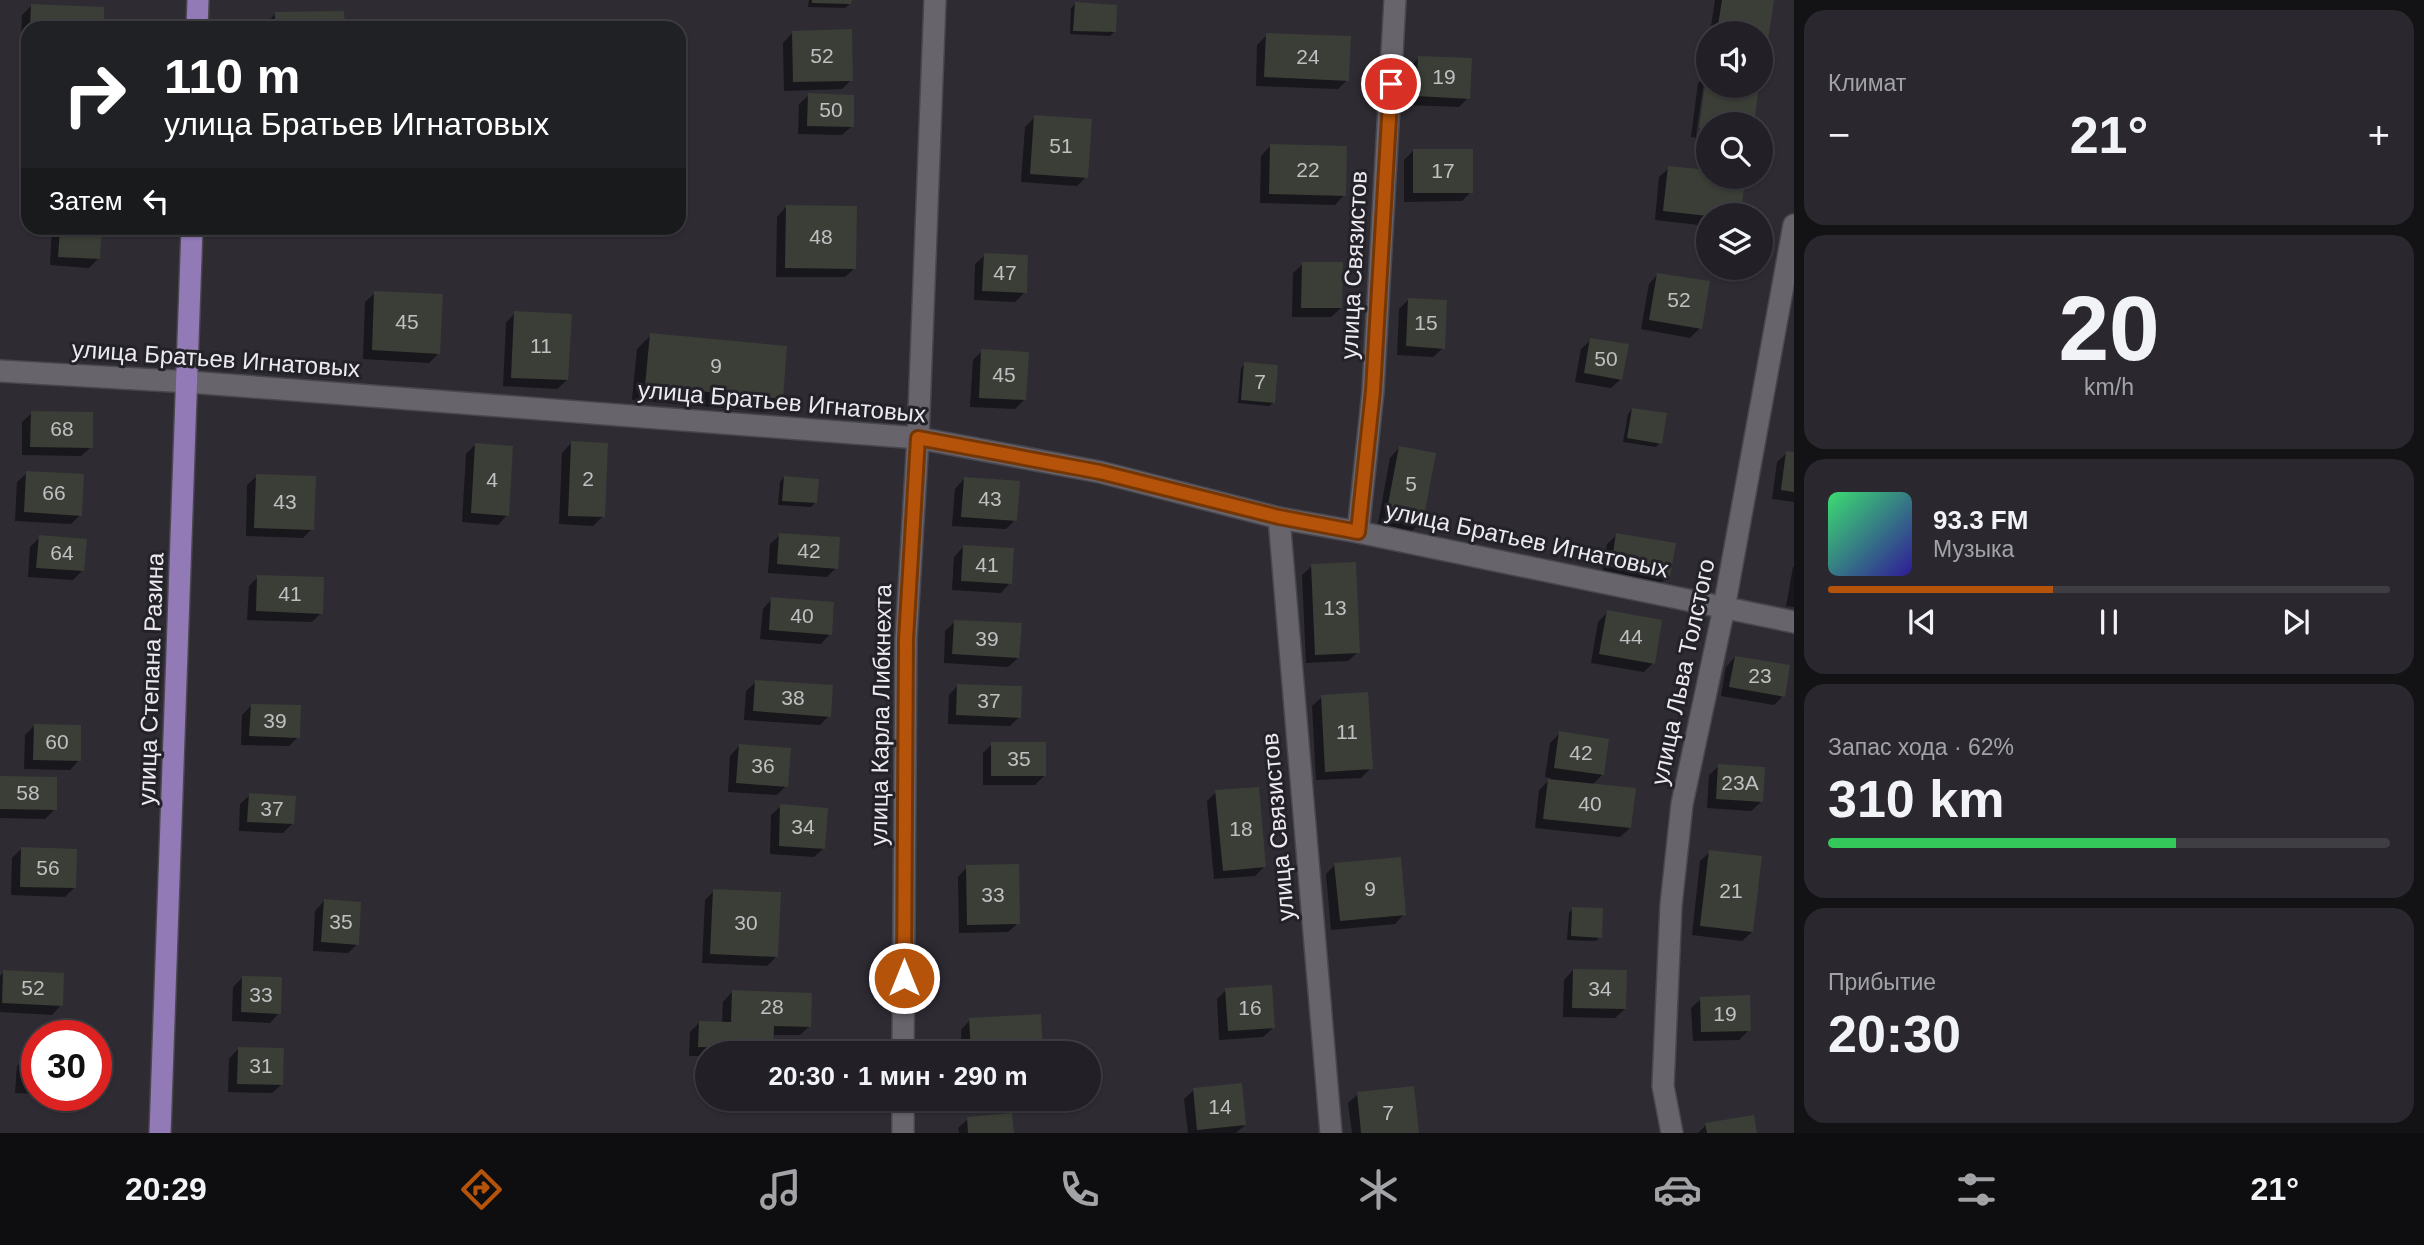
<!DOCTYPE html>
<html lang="ru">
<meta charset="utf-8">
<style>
:root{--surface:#222026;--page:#2a282e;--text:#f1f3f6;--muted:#a2a3a7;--line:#3f3e43;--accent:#b45309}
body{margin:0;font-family:Helvetica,sans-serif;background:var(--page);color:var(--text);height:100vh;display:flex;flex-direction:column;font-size:26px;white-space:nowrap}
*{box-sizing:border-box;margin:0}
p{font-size:23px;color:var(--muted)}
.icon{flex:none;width:38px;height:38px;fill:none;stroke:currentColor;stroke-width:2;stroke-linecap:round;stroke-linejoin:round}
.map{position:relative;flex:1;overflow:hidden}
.drawer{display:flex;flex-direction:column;gap:10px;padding:10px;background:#131215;width:630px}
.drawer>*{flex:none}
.hud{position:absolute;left:21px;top:21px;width:665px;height:214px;border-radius:21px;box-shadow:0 2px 5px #0004,0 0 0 2px var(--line);background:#202124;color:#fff;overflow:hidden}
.tools{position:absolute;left:1696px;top:21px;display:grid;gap:14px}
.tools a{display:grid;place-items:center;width:77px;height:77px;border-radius:50%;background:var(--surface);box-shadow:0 2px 5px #0004,0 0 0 2px var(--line);font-size:35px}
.speed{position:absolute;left:21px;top:1020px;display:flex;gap:14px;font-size:35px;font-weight:700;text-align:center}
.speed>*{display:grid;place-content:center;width:91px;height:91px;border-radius:50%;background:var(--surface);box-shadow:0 2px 5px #0004,0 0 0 2px var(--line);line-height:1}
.speed .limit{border:10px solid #d22;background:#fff;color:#111}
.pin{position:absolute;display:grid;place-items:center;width:60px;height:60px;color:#fff;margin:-30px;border:4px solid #fff;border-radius:50%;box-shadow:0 2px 7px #0007}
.me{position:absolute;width:77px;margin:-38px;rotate:0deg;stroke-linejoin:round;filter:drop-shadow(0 0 5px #0008)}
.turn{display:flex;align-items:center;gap:24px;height:147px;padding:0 28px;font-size:32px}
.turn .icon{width:91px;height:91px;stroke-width:2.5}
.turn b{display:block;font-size:49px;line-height:60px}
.then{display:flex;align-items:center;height:66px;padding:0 28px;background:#0003;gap:14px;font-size:26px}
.big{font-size:52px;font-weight:800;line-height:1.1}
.drawer .widget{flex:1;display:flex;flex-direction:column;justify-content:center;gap:10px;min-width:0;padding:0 24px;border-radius:21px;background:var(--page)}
.drawer .dial{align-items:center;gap:0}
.dial b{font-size:91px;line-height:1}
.song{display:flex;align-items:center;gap:21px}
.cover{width:84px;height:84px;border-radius:10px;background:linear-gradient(135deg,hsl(140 70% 55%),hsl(250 70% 35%))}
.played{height:7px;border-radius:4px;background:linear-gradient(90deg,var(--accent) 40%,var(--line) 40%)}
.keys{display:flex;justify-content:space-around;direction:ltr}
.heat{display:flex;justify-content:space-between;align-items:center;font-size:38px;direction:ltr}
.charge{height:10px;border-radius:5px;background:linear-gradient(90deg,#34c759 62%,var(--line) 0)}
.trip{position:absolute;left:695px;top:1041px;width:406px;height:70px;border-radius:35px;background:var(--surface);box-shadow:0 2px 5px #0004,0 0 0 2px var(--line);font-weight:800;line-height:70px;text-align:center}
.tab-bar{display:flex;height:112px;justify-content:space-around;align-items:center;background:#0e0d0f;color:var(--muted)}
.tab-bar .icon{width:49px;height:49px}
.tab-bar .selected{color:var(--accent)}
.tab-bar b{font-size:32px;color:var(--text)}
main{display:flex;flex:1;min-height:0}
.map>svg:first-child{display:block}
.shadow{fill:#0007;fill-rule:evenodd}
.building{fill:#3a3e36}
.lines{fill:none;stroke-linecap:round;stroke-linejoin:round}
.minor-casing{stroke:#49474e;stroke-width:24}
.major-casing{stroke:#49474e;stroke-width:24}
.minor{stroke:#67646c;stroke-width:21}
.major{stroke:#927ab7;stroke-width:21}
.route-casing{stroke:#753606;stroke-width:18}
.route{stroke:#b45309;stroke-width:12}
.labels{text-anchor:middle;stroke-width:6;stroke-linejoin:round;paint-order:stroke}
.number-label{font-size:21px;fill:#c0bfc1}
.street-label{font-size:24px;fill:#eceaef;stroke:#242229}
</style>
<main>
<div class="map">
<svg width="1794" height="1133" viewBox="0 0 1794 1133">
<rect width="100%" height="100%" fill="#2e2b33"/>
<!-- shadow -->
<g class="shadow">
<polygon points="809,0 850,0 850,4 845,8 808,7"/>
<polygon points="1715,0 1772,0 1766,39 1760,45 1760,33 1710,33"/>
<polygon points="1075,4 1114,32 1110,36 1070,34 1071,8"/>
<polygon points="31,6 102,28 28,28 28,60 20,60 22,15"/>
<polygon points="276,13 343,28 267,28 267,23"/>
<polygon points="792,33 851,80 842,89 784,91 783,43"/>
<polygon points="1267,35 1347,80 1338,89 1256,86 1257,45"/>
<polygon points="1419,58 1468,98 1459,107 1407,105 1409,67"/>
<path d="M1708 74V86H1758L1752 124H1708V139L1691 137 1698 83ZM1704 82H1708L1700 137 1696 136Z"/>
<polygon points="809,95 852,126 842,135 798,134 799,104"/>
<polygon points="1035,117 1086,177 1077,186 1021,182 1025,127"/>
<polygon points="1270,146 1344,195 1335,205 1260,203 1261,156"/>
<polygon points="1413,151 1471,192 1462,201 1404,202 1404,160"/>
<polygon points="1669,168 1708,172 1708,177 1744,177 1739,215 1708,215 1708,226 1655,220 1659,177"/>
<polygon points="786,207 855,268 845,277 776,277 777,217"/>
<polygon points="52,228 100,228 99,258 89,268 50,265"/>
<polygon points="985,255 1025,292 1015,302 974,300 975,264"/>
<polygon points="1303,264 1341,308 1331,317 1292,317 1293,273"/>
<polygon points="1658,274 1700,328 1690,338 1641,329 1649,284"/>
<polygon points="375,293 439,353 429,363 363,359 365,302"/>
<polygon points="1409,299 1443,348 1433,357 1397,355 1399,309"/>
<polygon points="515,313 567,380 557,389 503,386 506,323"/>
<polygon points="651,335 781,398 767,412 632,400 637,349"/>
<polygon points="1591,340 1621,379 1611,388 1575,382 1581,349"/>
<polygon points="982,351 1024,400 1015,409 970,407 973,360"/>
<polygon points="1245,364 1274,402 1269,406 1238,403 1241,368"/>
<polygon points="1632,409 1660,443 1656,447 1623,442 1628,414"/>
<polygon points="32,413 91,447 81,456 22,455 22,422"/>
<polygon points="571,443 603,516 593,526 559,524 562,453"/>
<polygon points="475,445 507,515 498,525 462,522 466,454"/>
<polygon points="1399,448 1422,521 1412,531 1378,524 1390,458"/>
<polygon points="1787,453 1794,454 1794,502 1772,499 1777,462"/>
<polygon points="27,473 80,515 71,524 15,521 17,482"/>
<polygon points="257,476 312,529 303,538 246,536 247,485"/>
<polygon points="784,477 815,503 811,507 778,505 780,482"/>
<polygon points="964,479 1015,520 1006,529 952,526 955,489"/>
<polygon points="780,535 836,568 827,577 768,573 770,544"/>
<polygon points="1617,535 1669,576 1659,585 1602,576 1607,544"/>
<polygon points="40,537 82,571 73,580 28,577 30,547"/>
<polygon points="963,547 1010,583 1001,593 952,590 954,557"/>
<polygon points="1312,566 1358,652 1348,661 1306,663 1302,575"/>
<polygon points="1793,567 1794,567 1794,607 1786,606"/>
<polygon points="258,577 321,613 312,622 247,620 249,586"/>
<polygon points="772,599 830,634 821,644 760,639 763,609"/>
<polygon points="1608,612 1653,663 1644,672 1591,663 1598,622"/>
<polygon points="955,622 1018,658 1008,667 944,663 945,631"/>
<polygon points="1735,657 1783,696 1774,705 1721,696 1726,667"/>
<polygon points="756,682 829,716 820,725 744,720 746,691"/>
<polygon points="958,685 1019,717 1010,726 948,724 949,695"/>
<polygon points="1322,697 1371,768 1361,778 1316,780 1312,706"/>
<polygon points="252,705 298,737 289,746 241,745 242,715"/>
<polygon points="35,725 79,760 70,770 24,769 25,735"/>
<polygon points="1560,733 1602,775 1592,785 1630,828 1620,837 1535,828 1539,790 1551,778 1545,777 1550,743"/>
<polygon points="992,744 1045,775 1035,785 983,785 983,753"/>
<polygon points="739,746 786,786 777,795 728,792 730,756"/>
<polygon points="1719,766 1761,802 1751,811 1707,808 1709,775"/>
<polygon points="0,778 55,809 45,819 0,818"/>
<polygon points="1216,792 1265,866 1255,876 1214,879 1207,801"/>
<polygon points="250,795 293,823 283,833 239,831 240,804"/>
<polygon points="781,806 824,848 814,857 770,854 771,815"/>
<polygon points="21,849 74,888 65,897 11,895 12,858"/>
<polygon points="1710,852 1752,932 1742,941 1692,935 1700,861"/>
<polygon points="1335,865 1404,914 1395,924 1331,930 1326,874"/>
<polygon points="967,867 1018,923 1008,932 959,933 958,877"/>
<polygon points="714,891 776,957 767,966 702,963 705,900"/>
<polygon points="324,901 357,944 348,953 313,951 315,911"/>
<polygon points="1573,908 1600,937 1596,941 1567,940 1569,913"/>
<polygon points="1573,970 1625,1009 1615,1018 1563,1017 1564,980"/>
<polygon points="4,972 61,1005 52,1015 0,1012 0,976"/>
<polygon points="243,977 279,1013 270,1023 232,1021 233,987"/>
<polygon points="1226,990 1273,1028 1263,1037 1219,1040 1217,999"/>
<polygon points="732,992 810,1026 800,1035 772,1035 772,1048 767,1054 707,1054 707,1056 689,1056 690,1032 699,1023 722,1024 723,1002"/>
<polygon points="1701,999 1749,1030 1739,1040 1693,1041 1691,1008"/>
<polygon points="970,1020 1041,1054 962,1054 961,1030"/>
<polygon points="238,1049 282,1084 272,1093 228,1092 229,1059"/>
<polygon points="26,1057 37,1058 37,1094 15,1093 17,1066"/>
<polygon points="1194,1090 1245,1125 1236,1133 1188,1133 1184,1099"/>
<polygon points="1358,1094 1417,1133 1352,1133 1348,1103"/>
<polygon points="968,1119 1012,1133 959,1133 958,1128"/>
<polygon points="1706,1125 1756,1133 1698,1133"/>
</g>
<!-- building -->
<g class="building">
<polygon points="812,0 852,0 851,4 812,3"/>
<polygon points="1722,0 1774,0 1768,40 1760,39 1760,33 1717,32"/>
<polygon points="1075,2 1117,5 1116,32 1073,31"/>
<polygon points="31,4 104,7 104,28 30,28"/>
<polygon points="344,11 345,28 275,28 275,12"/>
<polygon points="852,29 853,81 793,82 792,31"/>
<polygon points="1266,33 1351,36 1349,81 1264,77"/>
<polygon points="1418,56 1472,58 1470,99 1416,96"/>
<polygon points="1706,78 1708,86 1759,86 1754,124 1708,124 1708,129 1699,128"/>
<polygon points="808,93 854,95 854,127 807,126"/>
<polygon points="1034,115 1092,119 1088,178 1030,174"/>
<polygon points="1270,144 1347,146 1346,196 1269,194"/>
<rect x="1413" y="149" width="60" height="44"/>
<polygon points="1668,166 1708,170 1708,177 1745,177 1741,215 1708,216 1663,211"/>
<polygon points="786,205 857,206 856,269 785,268"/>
<polygon points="60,228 102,228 100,259 58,257"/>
<polygon points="984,253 1028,255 1027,293 982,291"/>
<polygon points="1302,262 1343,262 1342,308 1301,308"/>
<polygon points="1657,273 1710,281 1702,329 1649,320"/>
<polygon points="374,291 443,294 440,354 372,350"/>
<polygon points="1408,298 1447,300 1445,349 1406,346"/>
<polygon points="514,311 572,314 568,380 511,378"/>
<polygon points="650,333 787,346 783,399 645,386"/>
<polygon points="1590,338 1629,344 1622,380 1584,373"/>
<polygon points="981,349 1029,352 1026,400 979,398"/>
<polygon points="1244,362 1278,365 1275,403 1241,400"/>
<polygon points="1632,408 1667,413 1662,444 1627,438"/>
<polygon points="31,411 93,412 93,448 30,447"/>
<polygon points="571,441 608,443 605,517 568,516"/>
<polygon points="475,443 513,446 509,516 471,513"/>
<polygon points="1399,446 1436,453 1423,522 1386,515"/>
<polygon points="1786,451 1794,452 1794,492 1781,490"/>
<polygon points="26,471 84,474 82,516 24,512"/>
<polygon points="256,474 316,476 314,530 254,528"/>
<polygon points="784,476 819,479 817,503 782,501"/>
<polygon points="964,477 1020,481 1017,521 961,517"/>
<polygon points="779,533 840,537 838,569 777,564"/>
<polygon points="1616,533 1676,543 1670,577 1611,567"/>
<polygon points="39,535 87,539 84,571 36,568"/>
<polygon points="963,545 1014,548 1012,584 961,581"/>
<polygon points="1356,562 1360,653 1315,655 1311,564"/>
<polygon points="257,575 324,577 323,614 256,611"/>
<polygon points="771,597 834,602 832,635 769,630"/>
<polygon points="1607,610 1662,620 1655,664 1599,654"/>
<polygon points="954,620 1022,623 1019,658 952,654"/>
<polygon points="1735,656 1790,665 1785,697 1729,687"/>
<polygon points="755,680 833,685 831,717 753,711"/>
<polygon points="957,684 1022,686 1021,718 956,715"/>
<polygon points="1368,692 1373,769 1325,772 1321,695"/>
<polygon points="251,704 301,705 300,738 249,736"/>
<polygon points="34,724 81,725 81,761 33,760"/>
<polygon points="1559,731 1609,739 1604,775 1554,768"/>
<rect x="991" y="742" width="55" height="34"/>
<polygon points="739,744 791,748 788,787 736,783"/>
<polygon points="1718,764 1765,767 1763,802 1716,799"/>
<polygon points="0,776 57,777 57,810 0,809"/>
<polygon points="1548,779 1636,788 1631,828 1543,819"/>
<polygon points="1259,787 1266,867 1223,871 1215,790"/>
<polygon points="249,793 296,796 294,824 247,822"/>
<polygon points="780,804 828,808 825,849 779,846"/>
<polygon points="21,847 77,849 76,888 20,887"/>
<polygon points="1709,850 1762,856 1753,932 1700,926"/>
<polygon points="1401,857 1406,915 1340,921 1334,863"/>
<polygon points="1019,864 1020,924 967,925 966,865"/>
<polygon points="713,889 781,892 778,957 710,954"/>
<polygon points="324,899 361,902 359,945 321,942"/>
<polygon points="1572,907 1603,908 1602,938 1571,936"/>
<polygon points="1573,969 1627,970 1626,1009 1572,1008"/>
<polygon points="3,970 64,973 63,1006 2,1003"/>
<polygon points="242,976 282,977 281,1014 241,1012"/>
<polygon points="1272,985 1275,1028 1228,1031 1225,988"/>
<polygon points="732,990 812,993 811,1027 774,1026 773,1049 698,1047 699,1021 731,1022"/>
<polygon points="1750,995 1751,1031 1701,1032 1700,997"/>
<polygon points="1041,1014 1043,1054 971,1054 969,1018"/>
<polygon points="238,1047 284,1048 283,1085 237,1084"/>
<polygon points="25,1055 37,1056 37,1085 24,1084"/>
<polygon points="1242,1083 1246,1125 1197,1130 1193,1088"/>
<polygon points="1414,1086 1419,1133 1361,1133 1357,1092"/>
<polygon points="1012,1113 1014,1133 968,1133 967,1117"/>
<polygon points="1754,1115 1757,1133 1707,1133 1705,1123"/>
</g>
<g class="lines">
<!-- minor casing -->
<g class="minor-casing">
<g id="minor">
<polyline points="0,371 189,382 918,438 1100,472 1279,518 1358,532 1794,622"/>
<polyline points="1279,518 1331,1133"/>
<polyline points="1358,532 1373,391 1395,0"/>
<polyline points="903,1054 906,639 918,438 935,0"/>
<polyline points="903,1133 903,1099"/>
<polyline points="1672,1133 1663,1086 1671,905 1682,804 1724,608 1794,225"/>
</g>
</g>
<!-- major casing -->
<g class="major-casing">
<g id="major">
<polyline points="197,28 198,0"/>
<polyline points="160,1133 192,228"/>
</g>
</g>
<!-- minor -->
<use href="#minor" class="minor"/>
<!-- major -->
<use href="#major" class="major"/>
</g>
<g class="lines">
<!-- route casing -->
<g class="route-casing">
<polyline id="route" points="904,978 906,639 918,438 1100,472 1279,517 1358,532 1373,391 1391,84"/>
</g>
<!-- route -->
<use href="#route" class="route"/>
</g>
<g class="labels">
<!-- number labels -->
<g class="number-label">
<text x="822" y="63">52</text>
<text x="1308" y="64">24</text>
<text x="1444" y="84">19</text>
<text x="831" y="117">50</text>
<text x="1061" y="153">51</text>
<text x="1308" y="177">22</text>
<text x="1443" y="178">17</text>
<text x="821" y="244">48</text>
<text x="1005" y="280">47</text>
<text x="1679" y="307">52</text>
<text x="407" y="329">45</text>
<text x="1426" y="330">15</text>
<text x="541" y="353">11</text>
<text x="1606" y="366">50</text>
<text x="716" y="373">9</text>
<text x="1004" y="382">45</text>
<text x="1260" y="389">7</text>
<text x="62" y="436">68</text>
<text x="588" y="486">2</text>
<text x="492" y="487">4</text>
<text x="1411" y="491">5</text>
<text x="54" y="500">66</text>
<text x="990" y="506">43</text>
<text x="285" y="509">43</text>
<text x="809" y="558">42</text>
<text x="62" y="560">64</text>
<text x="987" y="572">41</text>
<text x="290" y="601">41</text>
<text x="1335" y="615">13</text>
<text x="802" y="623">40</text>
<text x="1631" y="644">44</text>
<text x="987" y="646">39</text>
<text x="1760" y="683">23</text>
<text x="793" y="705">38</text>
<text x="989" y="708">37</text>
<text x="275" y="728">39</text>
<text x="1347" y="739">11</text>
<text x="57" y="749">60</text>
<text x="1581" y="760">42</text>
<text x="1019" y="766">35</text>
<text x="763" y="773">36</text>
<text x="1740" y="790">23А</text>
<text x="28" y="800">58</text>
<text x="1590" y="811">40</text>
<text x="272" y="816">37</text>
<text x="803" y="834">34</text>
<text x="1241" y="836">18</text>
<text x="48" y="875">56</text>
<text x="1370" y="896">9</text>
<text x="1731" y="898">21</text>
<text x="993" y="902">33</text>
<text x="341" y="929">35</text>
<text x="746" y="930">30</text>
<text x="33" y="995">52</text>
<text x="1600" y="996">34</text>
<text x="261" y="1002">33</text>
<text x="772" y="1014">28</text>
<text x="1250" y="1015">16</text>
<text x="1725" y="1021">19</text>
<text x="261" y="1073">31</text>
<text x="1220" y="1114">14</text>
<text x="1388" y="1120">7</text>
</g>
<!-- street labels -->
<g class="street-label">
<text transform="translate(1354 265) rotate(-87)" y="8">улица Связистов</text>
<text transform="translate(216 359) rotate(4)" y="8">улица Братьев Игнатовых</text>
<text transform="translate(782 402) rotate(5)" y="8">улица Братьев Игнатовых</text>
<text transform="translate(1527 540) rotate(12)" y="8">улица Братьев Игнатовых</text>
<text transform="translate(1683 672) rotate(-78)" y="8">улица Льва Толстого</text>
<text transform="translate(151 679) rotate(-88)" y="8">улица Степана Разина</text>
<text transform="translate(881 715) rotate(-89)" y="8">улица Карла Либкнехта</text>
<text transform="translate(1278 827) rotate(-95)" y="8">улица Связистов</text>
</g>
</g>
</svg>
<div class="tools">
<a><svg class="icon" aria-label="sound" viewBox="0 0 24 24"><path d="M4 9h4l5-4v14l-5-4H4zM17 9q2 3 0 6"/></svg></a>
<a><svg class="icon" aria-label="search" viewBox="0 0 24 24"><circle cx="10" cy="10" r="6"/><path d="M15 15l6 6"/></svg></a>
<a><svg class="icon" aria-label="layers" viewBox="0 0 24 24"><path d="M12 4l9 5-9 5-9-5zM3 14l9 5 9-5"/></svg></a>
</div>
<div class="speed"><div class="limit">30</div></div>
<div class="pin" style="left:1391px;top:84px;background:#d93025"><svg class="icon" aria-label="arrive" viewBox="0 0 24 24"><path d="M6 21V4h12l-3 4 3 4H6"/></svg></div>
<svg class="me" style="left:904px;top:978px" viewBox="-20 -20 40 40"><circle r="17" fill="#b45309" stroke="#fff" stroke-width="3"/><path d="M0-11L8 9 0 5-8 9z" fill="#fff"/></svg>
<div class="trip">20:30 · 1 мин · 290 m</div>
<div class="hud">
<div class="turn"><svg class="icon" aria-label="right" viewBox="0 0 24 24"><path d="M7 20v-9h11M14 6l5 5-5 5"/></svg><div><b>110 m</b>улица Братьев Игнатовых</div></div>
<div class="then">Затем<svg class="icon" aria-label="left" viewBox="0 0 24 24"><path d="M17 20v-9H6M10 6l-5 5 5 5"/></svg></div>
</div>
</div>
<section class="drawer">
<div class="widget"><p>Климат</p>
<div class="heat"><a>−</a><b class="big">21°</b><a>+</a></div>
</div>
<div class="widget dial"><b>20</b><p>km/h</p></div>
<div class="widget">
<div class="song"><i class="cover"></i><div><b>93.3 FM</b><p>Музыка</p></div></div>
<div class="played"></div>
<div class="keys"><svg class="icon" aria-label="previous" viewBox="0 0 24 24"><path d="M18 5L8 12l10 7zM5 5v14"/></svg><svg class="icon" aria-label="pause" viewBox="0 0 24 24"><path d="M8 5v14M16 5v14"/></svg><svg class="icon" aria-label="next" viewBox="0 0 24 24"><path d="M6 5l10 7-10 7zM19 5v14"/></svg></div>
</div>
<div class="widget"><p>Запас хода · 62%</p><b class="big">310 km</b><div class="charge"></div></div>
<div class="widget"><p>Прибытие</p><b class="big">20:30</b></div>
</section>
</main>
<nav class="tab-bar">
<b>20:29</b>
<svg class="icon selected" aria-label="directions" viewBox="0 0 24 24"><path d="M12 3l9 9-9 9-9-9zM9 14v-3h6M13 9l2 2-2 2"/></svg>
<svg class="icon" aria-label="music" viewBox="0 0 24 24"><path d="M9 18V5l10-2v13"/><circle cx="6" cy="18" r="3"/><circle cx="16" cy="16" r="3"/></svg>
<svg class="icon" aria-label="phone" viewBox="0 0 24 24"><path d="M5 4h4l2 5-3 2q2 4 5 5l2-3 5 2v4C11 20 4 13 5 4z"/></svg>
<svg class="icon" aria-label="climate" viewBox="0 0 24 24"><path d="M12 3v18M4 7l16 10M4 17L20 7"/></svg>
<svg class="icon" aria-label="car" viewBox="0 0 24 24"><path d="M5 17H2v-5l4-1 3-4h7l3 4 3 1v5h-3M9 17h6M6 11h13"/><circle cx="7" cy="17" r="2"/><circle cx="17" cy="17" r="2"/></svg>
<svg class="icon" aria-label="filters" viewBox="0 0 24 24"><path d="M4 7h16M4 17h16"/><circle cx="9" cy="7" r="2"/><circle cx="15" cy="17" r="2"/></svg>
<b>21°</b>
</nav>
